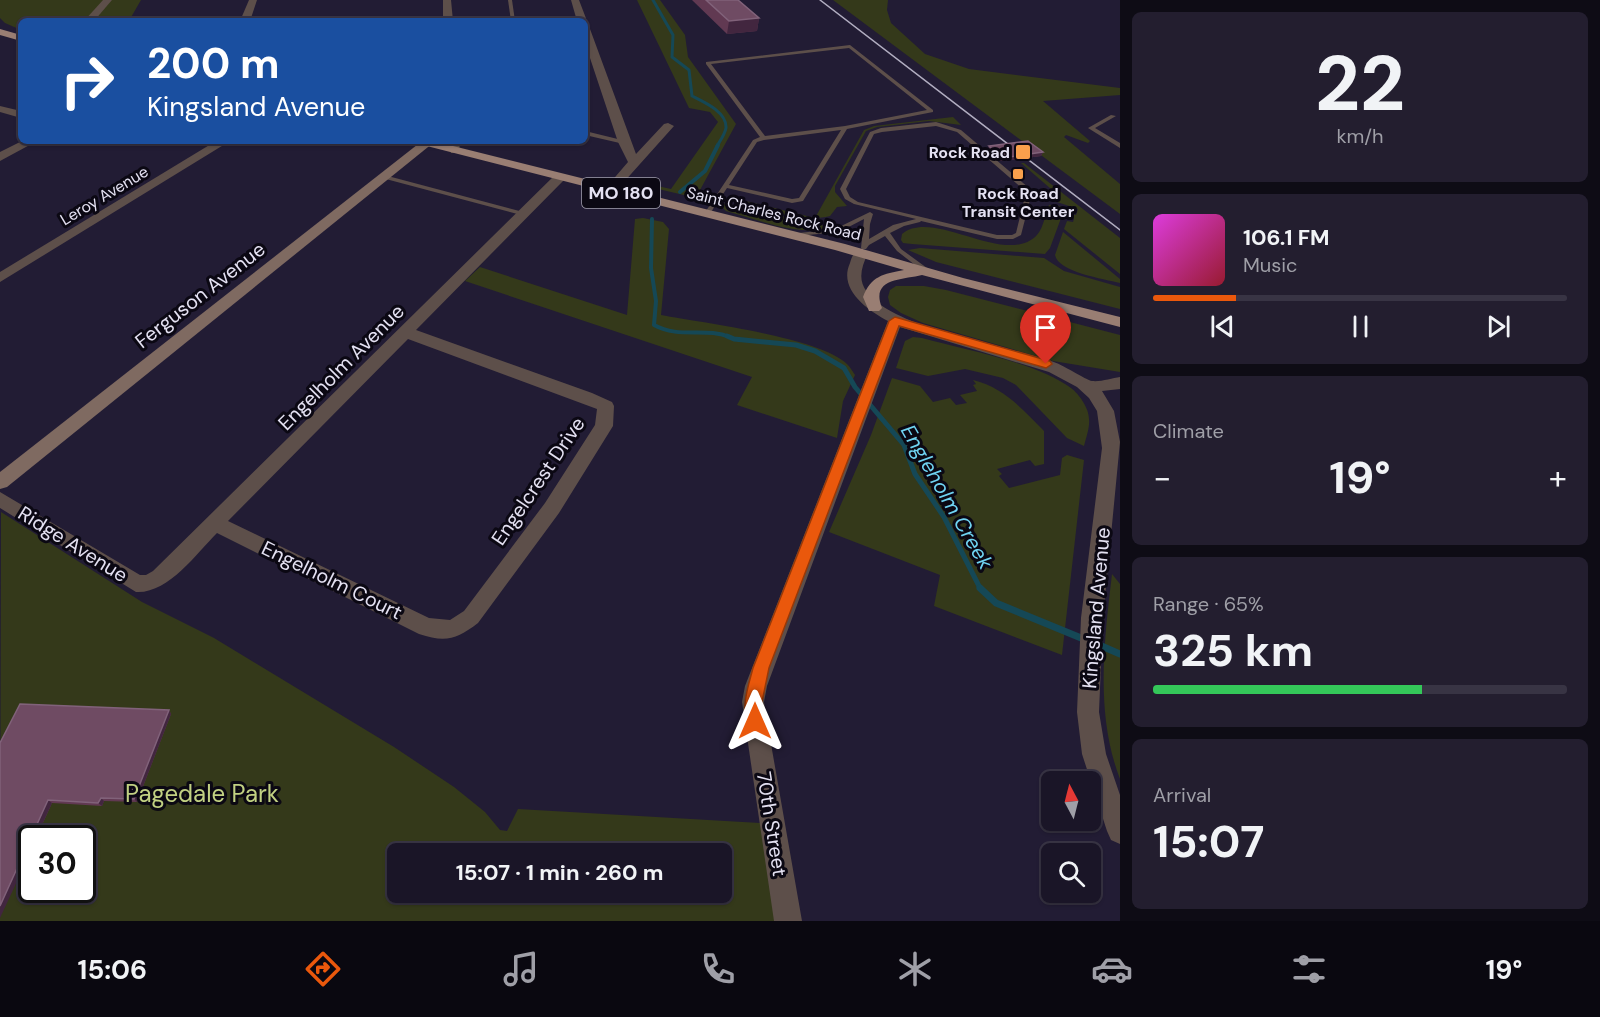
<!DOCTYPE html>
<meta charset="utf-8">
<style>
:root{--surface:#1a1527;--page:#231e2f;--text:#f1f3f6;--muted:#9f9fa7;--line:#383444;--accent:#ea580c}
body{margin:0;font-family:"DM Sans",sans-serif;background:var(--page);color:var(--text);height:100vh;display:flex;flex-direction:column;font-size:22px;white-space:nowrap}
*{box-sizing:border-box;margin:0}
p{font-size:20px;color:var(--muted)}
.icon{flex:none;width:33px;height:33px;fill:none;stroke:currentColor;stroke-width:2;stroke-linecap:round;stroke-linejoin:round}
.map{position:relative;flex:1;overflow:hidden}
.details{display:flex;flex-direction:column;gap:12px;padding:12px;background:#0e0c15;width:480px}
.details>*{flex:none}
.banner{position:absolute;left:18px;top:18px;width:570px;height:126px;border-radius:9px;box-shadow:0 2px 4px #0004,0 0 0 2px var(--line);background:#1a4fa0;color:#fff;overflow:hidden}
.needle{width:39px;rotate:353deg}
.buttons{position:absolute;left:1041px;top:771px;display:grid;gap:12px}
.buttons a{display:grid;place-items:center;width:60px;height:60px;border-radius:9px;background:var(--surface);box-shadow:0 2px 4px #0004,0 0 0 2px var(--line);font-size:30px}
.speed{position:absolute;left:18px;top:825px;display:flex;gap:12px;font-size:30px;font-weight:700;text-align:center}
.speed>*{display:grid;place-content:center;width:78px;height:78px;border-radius:50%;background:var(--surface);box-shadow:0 2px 4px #0004,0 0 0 2px var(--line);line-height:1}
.speed .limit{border:3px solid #111;border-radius:9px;background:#fff;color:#111}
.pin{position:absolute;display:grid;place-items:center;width:51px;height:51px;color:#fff;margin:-62px -26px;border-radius:50% 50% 50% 0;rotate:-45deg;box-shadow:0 0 6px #0007}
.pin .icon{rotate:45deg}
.me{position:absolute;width:66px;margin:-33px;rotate:0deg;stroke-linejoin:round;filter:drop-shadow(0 0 4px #0008)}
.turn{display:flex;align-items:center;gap:21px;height:126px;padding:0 30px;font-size:27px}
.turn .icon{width:78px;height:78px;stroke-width:2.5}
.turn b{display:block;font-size:42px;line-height:51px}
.big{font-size:45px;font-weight:700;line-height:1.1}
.details .card{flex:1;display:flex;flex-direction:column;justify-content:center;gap:9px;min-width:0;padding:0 21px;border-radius:9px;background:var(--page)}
.details .dial{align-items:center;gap:0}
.dial b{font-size:78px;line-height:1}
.song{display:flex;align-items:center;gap:18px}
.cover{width:72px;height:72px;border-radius:9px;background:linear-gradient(135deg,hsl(300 70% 55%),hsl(350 70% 35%))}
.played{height:6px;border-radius:3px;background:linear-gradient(90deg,var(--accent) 20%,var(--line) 20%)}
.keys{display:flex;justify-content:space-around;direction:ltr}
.heat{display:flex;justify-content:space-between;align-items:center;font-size:33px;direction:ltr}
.charge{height:9px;border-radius:4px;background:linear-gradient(90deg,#34c759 65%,var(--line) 0)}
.trip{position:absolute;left:387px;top:843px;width:345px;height:60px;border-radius:9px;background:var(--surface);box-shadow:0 2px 4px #0004,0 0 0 2px var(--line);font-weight:700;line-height:60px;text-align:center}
.tabs{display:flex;height:96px;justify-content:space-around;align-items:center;background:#0a0810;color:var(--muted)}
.tabs .icon{width:42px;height:42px}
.tabs .active{color:var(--accent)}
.tabs b{font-size:27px;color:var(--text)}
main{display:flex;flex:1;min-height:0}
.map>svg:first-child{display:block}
.green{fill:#34391a;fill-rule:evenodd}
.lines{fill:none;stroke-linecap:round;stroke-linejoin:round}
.stream-far3{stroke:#154856;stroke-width:3}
.stream-far2{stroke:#154856;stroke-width:4}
.stream-far1{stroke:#154856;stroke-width:5}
.stream{stroke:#154856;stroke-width:7}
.lane{fill:#5d4f4a;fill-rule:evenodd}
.street{fill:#5d4f4a;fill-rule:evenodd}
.secondary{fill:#7f6a61;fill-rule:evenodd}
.primary{fill:#997e73;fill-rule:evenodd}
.tram{stroke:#b2aec1;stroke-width:1.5}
.wall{fill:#613952}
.shaded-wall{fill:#42263f}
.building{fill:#6f4b63;stroke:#81627a;stroke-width:1.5}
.route{fill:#ea580c;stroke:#983908;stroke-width:1.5}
.poi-dot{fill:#f9a04c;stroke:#0b0813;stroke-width:2}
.labels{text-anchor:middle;stroke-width:6;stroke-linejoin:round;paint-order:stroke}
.far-poi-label{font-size:16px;font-weight:bold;fill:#e4e1f2;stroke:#0b0813;text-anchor:end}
.far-street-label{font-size:16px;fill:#e4e1f2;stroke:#0b0813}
.shield{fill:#0b0813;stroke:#a3a0af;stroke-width:1.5}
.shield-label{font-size:18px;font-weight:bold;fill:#e4e1f2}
.street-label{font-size:20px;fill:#e4e1f2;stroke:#0b0813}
.water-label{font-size:21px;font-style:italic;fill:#6fd3f1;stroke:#0b0813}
.near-park-label{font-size:24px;fill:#c1d082;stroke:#0b0813}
</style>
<main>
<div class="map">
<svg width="1120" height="921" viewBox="0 0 1120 921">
<rect width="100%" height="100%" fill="#221c34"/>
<!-- green -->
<g class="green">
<polygon points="0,0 141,0 130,19 242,19 21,21 21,30 5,23 0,18"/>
<polygon points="637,0 660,0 685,35 688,57 736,124 700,190 711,193 710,196 702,194 692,197 650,187 653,185 671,189 718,122 710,112 689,108"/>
<polygon points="833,0 888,0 887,10 891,23 925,54 969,69 1120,88 1120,95 1043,101 1090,141 1088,143 1066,135 1064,137 1120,184 1120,214"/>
<path d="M953 117 961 125 929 121 877 127 866 131 835 186V192L847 206 837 207 830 216C801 224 757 207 728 200L729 197 815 218 864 130 874 126Z"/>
<polygon points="1021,163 1024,163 1120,238 1120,274 1064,229 1067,221 1073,222 1074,219 1069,218 1070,214 1076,215 1078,209 1048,199 1049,196 1057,198 1058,195"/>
<path d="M725 203 798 220 816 222 829 229C795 235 759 220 726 211L723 208Z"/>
<path d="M1049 205 1060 206 1064 210 1050 248 1045 254 912 244 903 243 901 240 902 234C933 207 1006 268 1037 235 1044 227 1045 214 1049 205Z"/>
<path d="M643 218 663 222 669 229 661 315C703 323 819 337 847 364 850 367 853 372 855 375L843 401 837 438 737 405 752 377 465 281 480 267 627 315 635 219Z"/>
<path d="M1063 232 1120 279V283C1104 279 1058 272 1055 255Z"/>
<polygon points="920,248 1044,258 1064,271 1120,287 1120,309 936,262 908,250"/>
<polygon points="896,286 924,286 946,290 1120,335 1120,372 1053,361 923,323 901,313 890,305 888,297 890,290"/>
<path d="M913 337 922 338C965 350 1036 362 1071 388 1079 394 1089 408 1089 419 1090 427 1086 438 1084 446L1067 438 1016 385 1003 378 965 369 928 376 896 368 905 341Z"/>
<path d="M892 378 920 386 933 402 950 398 956 405 967 403 960 395 977 391 973 385 976 384 973 380C1005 388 1022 409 1044 431V464L1035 466 1030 460 997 469 1002 474 999 476 1009 488 1060 475 1062 458 1067 455 1084 460 1062 655 934 606 940 575 829 532 871 435Z"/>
<path d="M1 512 142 602 214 638 394 747 454 787 485 812 500 830 507 831 518 809 760 823 776 921H0ZM32 838H82V890H32ZM398 854H722V892H398Z"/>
<path d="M1112 574 1120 584V779C1095 714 1104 642 1112 574Z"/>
</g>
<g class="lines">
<!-- stream-far3 -->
<path class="stream-far3" d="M653 0 673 35 672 57 689 70 692 96C704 102 727 112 726 128 725 134 720 141 717 146"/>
<!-- stream-far2 -->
<g class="stream-far2">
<polyline points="680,192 705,171 718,145"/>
<path d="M652 219 651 268 656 301 654 325C679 339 706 327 730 337"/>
</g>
<!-- stream-far1 -->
<polyline class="stream-far1" points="727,336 734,339 796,345 815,351 844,368 855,387 904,445 915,474 944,517 981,590"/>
<!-- stream -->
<g class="stream">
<polyline points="980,588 996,603 1086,640"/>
<polyline points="1097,644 1120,654"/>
</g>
<!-- lane -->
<g class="lane">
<polygon points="508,0 512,0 515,21 511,21"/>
<path d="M850 45 933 110V112L847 129 803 201 792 203 727 188 709 215H705L704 214 753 140 760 137 706 64V62ZM849 48 927 110 845 126 765 136 711 64ZM841 130 799 198 792 199 729 185 757 142 764 140Z"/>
<polygon points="1111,115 1116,116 1095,128 1120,143 1120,148 1088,128"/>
<path d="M936 122 961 130 1029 188 1031 196 1021 235 1013 239H997L921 221 920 222 904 226 890 233 901 249 927 268V272H924L897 251 885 236 869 245 866 249H862L861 248 864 219 839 232 797 236V234L799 233 835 229 870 212 873 214 870 224 869 239 893 225 916 219 854 204 845 199 840 189 870 132 881 128ZM936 126 957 132 1024 190 1025 196 1016 233 1012 235H997L858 202 850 197 846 189 874 134 882 132Z"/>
<polygon points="585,131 626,141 627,142 624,144 585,135"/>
<polygon points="384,175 527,213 528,214 525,216 382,178 381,177"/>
</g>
<!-- street -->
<g class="street">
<polygon points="103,0 112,0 94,21 84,21"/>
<polygon points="249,0 257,0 250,21 240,21"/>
<polygon points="443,0 451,0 453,21 443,21"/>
<polygon points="571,0 579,0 587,21 585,23 585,21 577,21"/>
<polygon points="585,26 590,29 636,154 664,124 668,123 674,126 614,193 610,194 604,190 628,162 618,142 585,43"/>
<polygon points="0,106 21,111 21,118 0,112"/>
<polygon points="22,141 37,141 0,161 0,152"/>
<polygon points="216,141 230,141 0,282 0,272"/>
<polygon points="448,141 460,141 459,153 451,153"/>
<path d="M560 173 566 177 564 180 416 330 592 393 612 402 614 406 613 426 559 513 478 623C457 639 446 643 419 634L217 533C196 554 168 594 136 592L0 508V492L140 575H146L153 571 556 174ZM408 339 597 409 595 425 545 503 464 611 450 620 429 618 228 521Z"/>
<path d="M861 249 868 253C862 266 857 279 867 292 894 329 1007 346 1051 361 1062 364 1086 380 1092 381 1101 382 1112 378 1120 377V389L1102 391 1114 411 1120 442 1103 618 1099 712 1106 754 1120 795V844L1111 840 1107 831 1082 754 1077 712 1081 618 1102 448 1097 411 1089 398 1077 387 1049 372 900 327 767 686 764 702 767 721 802 921H774L742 702 745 686 888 321C867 310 838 289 850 263 852 256 854 251 861 249Z"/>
</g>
<!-- secondary -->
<polygon class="secondary" points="422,141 433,143 7,487 0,489 0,472"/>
<!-- primary -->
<g class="primary">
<polygon points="0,29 21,35 21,41 0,35"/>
<path d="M413 141H433L845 244 963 278 1120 317V327L922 275C902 280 870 278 882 308L879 311H869L863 297C871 276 883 274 904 270L835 250 415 143Z"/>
</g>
<!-- tram -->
<polyline class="tram" points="820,0 1120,230"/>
</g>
<!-- wall -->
<g class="wall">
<polygon points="692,0 738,0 759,18 757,31 727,34"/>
<polygon points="989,146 1043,152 1041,156 1001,161 988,150"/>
<polygon points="169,710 171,714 137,802 104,801 102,806 52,803 36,838 32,838 0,743"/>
</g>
<!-- shaded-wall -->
<g class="shaded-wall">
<polygon points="759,18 757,31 727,34 729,21"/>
<polygon points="1043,152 1041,156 1001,161 1003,158"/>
<polygon points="169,710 171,714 137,802 134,799"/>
<polygon points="101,798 104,801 102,806 98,803"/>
<polygon points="48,800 52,803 36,838 32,838 32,849 0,918 0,906"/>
</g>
<!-- building -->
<g class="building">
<polygon points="706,0 738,0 759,18 729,21"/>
<polygon points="1028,141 1043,152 1003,158 989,146"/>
<polygon points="20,704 169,710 134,799 101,798 98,803 48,800 0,906 0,743"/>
</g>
<!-- route -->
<path class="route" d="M895 317 1050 361 1052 364 1046 368 899 326 769 668 762 702 764 721 761 727 755 729 749 727C740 708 748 687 753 668L889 321Z"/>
<!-- markers -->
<g class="poi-dot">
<rect x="1015" y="144" width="16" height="16" rx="3"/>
<rect x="1012" y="168" width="12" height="12" rx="3"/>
</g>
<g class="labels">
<!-- far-poi labels -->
<g class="far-poi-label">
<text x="1010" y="158">Rock Road</text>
<text x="1018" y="199" text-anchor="middle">Rock Road<tspan x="1018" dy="18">Transit Center</tspan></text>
</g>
<!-- far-street labels -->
<g class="far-street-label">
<text transform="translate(104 195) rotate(-31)" y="6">Leroy Avenue</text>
<text transform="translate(774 213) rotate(14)" y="6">Saint Charles Rock Road</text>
</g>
<!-- shield labels -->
<rect class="shield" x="582" y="178" width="78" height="30" rx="4.5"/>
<g class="shield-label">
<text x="621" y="199">MO 180</text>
</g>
<!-- street labels -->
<g class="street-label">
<text transform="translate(200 295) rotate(-38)" y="7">Ferguson Avenue</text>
<text transform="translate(341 367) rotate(-45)" y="7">Engelholm Avenue</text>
<text transform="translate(538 481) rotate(-56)" y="7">Engelcrest Drive</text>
<text transform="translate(73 544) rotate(32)" y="7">Ridge Avenue</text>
<text transform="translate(332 580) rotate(26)" y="7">Engelholm Court</text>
<text transform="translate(1096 608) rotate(-85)" y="7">Kingsland Avenue</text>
<text transform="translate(772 824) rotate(81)" y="7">70th Street</text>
</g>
<!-- water labels -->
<g class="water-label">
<text transform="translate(947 497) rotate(60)" y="7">Engleholm Creek</text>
</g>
<!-- near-park labels -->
<g class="near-park-label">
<text x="202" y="802">Pagedale Park</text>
</g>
</g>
</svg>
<div class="buttons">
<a><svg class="needle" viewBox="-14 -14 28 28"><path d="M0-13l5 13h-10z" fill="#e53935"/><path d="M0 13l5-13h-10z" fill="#9f9fa7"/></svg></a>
<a><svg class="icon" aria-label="search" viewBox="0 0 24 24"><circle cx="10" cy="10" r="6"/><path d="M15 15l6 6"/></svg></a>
</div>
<div class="speed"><div class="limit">30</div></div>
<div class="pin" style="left:1046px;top:364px;background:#d93025"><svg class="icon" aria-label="arrive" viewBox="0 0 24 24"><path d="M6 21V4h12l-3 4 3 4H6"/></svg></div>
<svg class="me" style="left:755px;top:721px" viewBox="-20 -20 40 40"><path d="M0-17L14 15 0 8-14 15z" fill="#ea580c" stroke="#fff" stroke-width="4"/></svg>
<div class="trip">15:07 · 1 min · 260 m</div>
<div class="banner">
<div class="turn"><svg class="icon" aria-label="right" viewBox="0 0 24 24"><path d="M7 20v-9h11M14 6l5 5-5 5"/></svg><div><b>200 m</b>Kingsland Avenue</div></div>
</div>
</div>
<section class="details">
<div class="card dial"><b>22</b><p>km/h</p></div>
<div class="card">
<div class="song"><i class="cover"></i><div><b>106.1 FM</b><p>Music</p></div></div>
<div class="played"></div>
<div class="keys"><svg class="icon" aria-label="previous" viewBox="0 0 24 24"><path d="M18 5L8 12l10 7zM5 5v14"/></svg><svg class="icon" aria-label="pause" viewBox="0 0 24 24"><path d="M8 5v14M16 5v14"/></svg><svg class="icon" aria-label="next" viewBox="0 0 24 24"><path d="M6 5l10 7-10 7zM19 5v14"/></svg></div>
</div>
<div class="card"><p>Climate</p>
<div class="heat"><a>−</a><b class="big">19°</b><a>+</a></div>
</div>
<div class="card"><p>Range · 65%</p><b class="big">325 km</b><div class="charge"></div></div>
<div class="card"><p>Arrival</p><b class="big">15:07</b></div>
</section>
</main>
<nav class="tabs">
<b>15:06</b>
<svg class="icon active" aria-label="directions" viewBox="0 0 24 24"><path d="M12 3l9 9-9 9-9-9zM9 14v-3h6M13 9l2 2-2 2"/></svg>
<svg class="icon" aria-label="music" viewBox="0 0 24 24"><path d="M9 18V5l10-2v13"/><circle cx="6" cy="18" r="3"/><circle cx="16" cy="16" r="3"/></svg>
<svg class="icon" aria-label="phone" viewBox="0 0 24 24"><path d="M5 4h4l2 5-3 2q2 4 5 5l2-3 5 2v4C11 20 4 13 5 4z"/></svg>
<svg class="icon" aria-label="climate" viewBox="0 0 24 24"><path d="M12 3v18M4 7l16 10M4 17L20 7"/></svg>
<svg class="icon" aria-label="car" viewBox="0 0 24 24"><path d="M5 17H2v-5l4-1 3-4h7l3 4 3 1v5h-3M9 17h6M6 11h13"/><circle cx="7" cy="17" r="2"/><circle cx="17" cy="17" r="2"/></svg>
<svg class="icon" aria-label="filters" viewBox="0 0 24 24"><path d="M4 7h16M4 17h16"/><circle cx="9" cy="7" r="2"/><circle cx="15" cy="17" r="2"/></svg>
<b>19°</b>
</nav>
